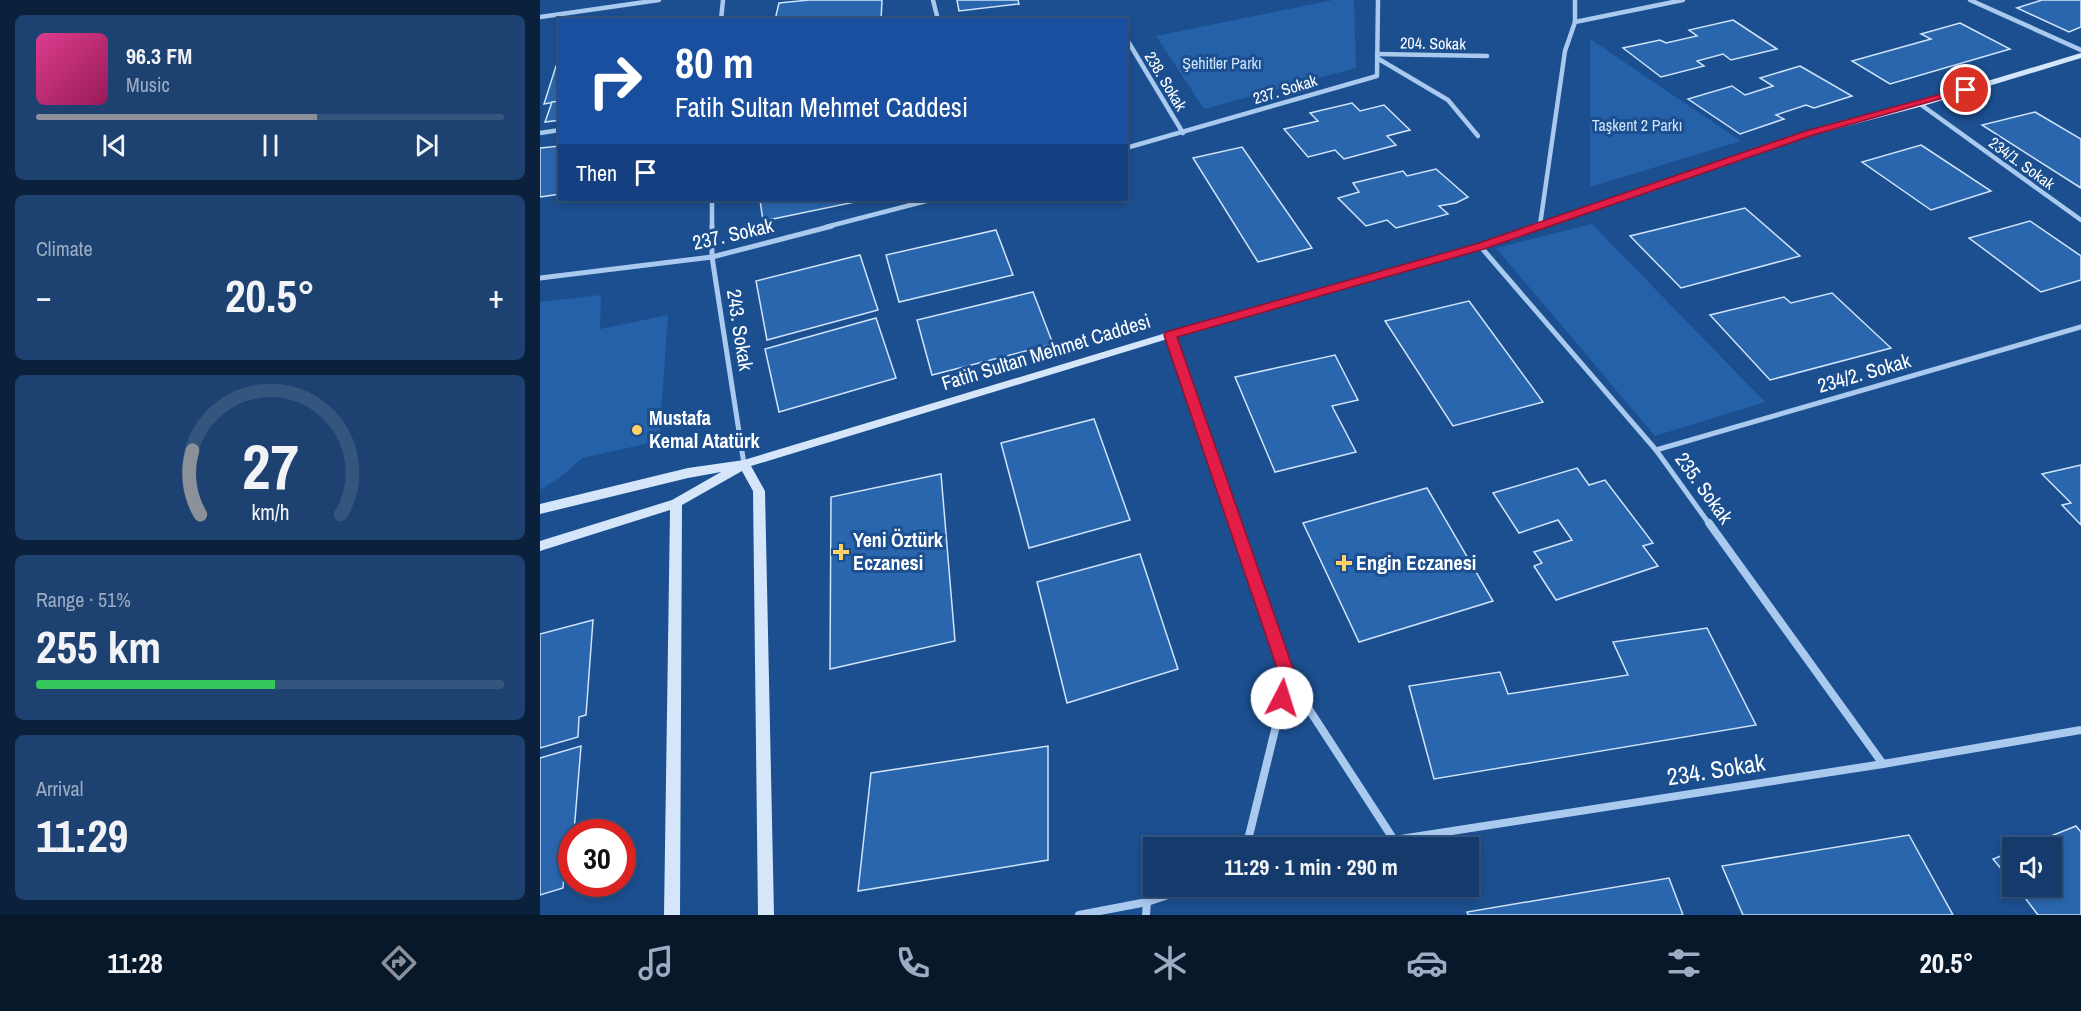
<!DOCTYPE html>
<meta charset="utf-8">
<style>
:root{--surface:#143b6b;--page:#1d4271;--text:#f1f3f6;--muted:#9dadc1;--line:#33557e;--accent:#8c9099}
body{margin:0;font-family:"Archivo Narrow",sans-serif;background:var(--page);color:var(--text);height:100vh;display:flex;flex-direction:column;font-size:22px;white-space:nowrap}
*{box-sizing:border-box;margin:0}
p{font-size:20px;color:var(--muted)}
.icon{flex:none;width:33px;height:33px;fill:none;stroke:currentColor;stroke-width:2;stroke-linecap:round;stroke-linejoin:round}
.map{position:relative;flex:1;overflow:hidden}
.drawer{display:flex;flex-direction:column;gap:15px;padding:15px;background:#0b203b;width:540px}
.drawer>*{flex:none}
.hud{position:absolute;left:18px;top:18px;width:570px;height:183px;border-radius:0px;box-shadow:0 3px 9px #0003,0 0 0 2px var(--line);background:#1a4fa0;color:#fff;overflow:hidden}
.tools{position:absolute;left:1462px;top:837px;display:grid;gap:12px}
.tools a{display:grid;place-items:center;width:60px;height:60px;border-radius:0px;background:var(--surface);box-shadow:0 3px 9px #0003,0 0 0 2px var(--line);font-size:30px}
.speed{position:absolute;left:18px;top:819px;display:flex;gap:12px;font-size:30px;font-weight:700;text-align:center}
.speed>*{display:grid;place-content:center;width:78px;height:78px;border-radius:50%;background:var(--surface);box-shadow:0 3px 9px #0003,0 0 0 2px var(--line);line-height:1}
.speed .limit{border:9px solid #d22;background:#fff;color:#111}
.pin{position:absolute;display:grid;place-items:center;width:51px;height:51px;color:#fff;margin:-26px;border:3px solid #fff;border-radius:50%;box-shadow:0 2px 6px #0007}
.me{position:absolute;width:66px;margin:-33px;rotate:5deg;stroke-linejoin:round;filter:drop-shadow(0 0 4px #0008)}
.turn{display:flex;align-items:center;gap:21px;height:126px;padding:0 18px;font-size:27px}
.turn .icon{width:78px;height:78px;stroke-width:2.5}
.turn b{display:block;font-size:42px;line-height:51px}
.then{display:flex;align-items:center;height:57px;padding:0 18px;background:#0003;gap:12px;font-size:22px}
.big{font-size:45px;font-weight:700;line-height:1.1}
.drawer .card{flex:1;display:flex;flex-direction:column;justify-content:center;gap:9px;min-width:0;padding:0 21px;border-radius:9px;background:var(--page)}
.drawer .dial{align-items:center;gap:0}
.dial svg{height:156px;overflow:visible;fill:none;stroke:var(--line);stroke-width:7;stroke-linecap:round;text-anchor:middle}
.dial text{fill:var(--text);stroke:none}
.song{display:flex;align-items:center;gap:18px}
.cover{width:72px;height:72px;border-radius:9px;background:linear-gradient(135deg,hsl(330 70% 55%),hsl(330 70% 35%))}
.played{height:6px;border-radius:3px;background:linear-gradient(90deg,var(--accent) 60%,var(--line) 60%)}
.keys{display:flex;justify-content:space-around;direction:ltr}
.heat{display:flex;justify-content:space-between;align-items:center;font-size:33px;direction:ltr}
.charge{height:9px;border-radius:4px;background:linear-gradient(90deg,#34c759 51%,var(--line) 0)}
.trip{position:absolute;left:603px;top:837px;width:336px;height:60px;border-radius:0px;background:var(--surface);box-shadow:0 3px 9px #0003,0 0 0 2px var(--line);font-weight:700;line-height:60px;text-align:center}
.menu{display:flex;height:96px;justify-content:space-around;align-items:center;background:#08182b;color:var(--muted)}
.menu .icon{width:42px;height:42px}
.menu .current{color:var(--accent)}
.menu b{font-size:27px;color:var(--text)}
main{display:flex;flex:1;min-height:0}
.map>svg:first-child{display:block}
.green{fill:#2461a8}
.building{fill:#2a66ad;stroke:#cfe3fa;stroke-width:1.5}
.lines{fill:none;stroke-linecap:round;stroke-linejoin:round}
.street-far2{stroke:#a9c9ee;stroke-width:4.5}
.street-far1{stroke:#a9c9ee;stroke-width:5}
.street{stroke:#a9c9ee;stroke-width:8}
.secondary{fill:#d6e6fa;fill-rule:evenodd}
.route{fill:#e11d48;stroke:#92132f;stroke-width:1.5}
.poi-dot{fill:#ffd166;stroke:#1b4f8f;stroke-width:2}
.labels{text-anchor:middle;stroke-width:6;stroke-linejoin:round;paint-order:stroke}
.far-street-label{font-size:16px;fill:#fff;stroke:#1b4f8f}
.far-park-label{font-size:16px;fill:#cfe3fa;stroke:#1b4f8f}
.street-label{font-size:20px;fill:#fff;stroke:#1b4f8f}
.poi-label{font-size:20px;font-weight:bold;fill:#fff;stroke:#1b4f8f;text-anchor:start}
.near-street-label{font-size:24px;fill:#fff;stroke:#1b4f8f}
</style>
<main>
<section class="drawer">
<div class="card">
<div class="song"><i class="cover"></i><div><b>96.3 FM</b><p>Music</p></div></div>
<div class="played"></div>
<div class="keys"><svg class="icon" aria-label="previous" viewBox="0 0 24 24"><path d="M18 5L8 12l10 7zM5 5v14"/></svg><svg class="icon" aria-label="pause" viewBox="0 0 24 24"><path d="M8 5v14M16 5v14"/></svg><svg class="icon" aria-label="next" viewBox="0 0 24 24"><path d="M6 5l10 7-10 7zM19 5v14"/></svg></div>
</div>
<div class="card"><p>Climate</p>
<div class="heat"><a>−</a><b class="big">20.5°</b><a>+</a></div>
</div>
<div class="card dial"><svg viewBox="0 0 100 80">
<path d="M14 69A42 42 0 1 1 86 69"/>
<path d="M14 69A42 42 0 0 1 10 36" stroke="#8c9099"/>
<text x="50" y="56" font-size="32" font-weight="700">27</text>
<text x="50" y="72" font-size="11">km/h</text>
</svg></div>
<div class="card"><p>Range · 51%</p><b class="big">255 km</b><div class="charge"></div></div>
<div class="card"><p>Arrival</p><b class="big">11:29</b></div>
</section>
<div class="map">
<svg width="1541" height="915" viewBox="0 0 1541 915">
<rect width="100%" height="100%" fill="#1b4f8f"/>
<!-- green -->
<g class="green">
<polygon points="793,0 814,0 816,68 664,109 616,36"/>
<polygon points="1050,39 1201,141 1050,187"/>
<polygon points="1052,224 1225,402 1115,436 956,248"/>
<polygon points="61,295 60,329 128,315 119,441 42,458 23,475 0,490 0,302"/>
</g>
<!-- building -->
<g class="building">
<polygon points="269,0 342,0 341,20 235,20 239,3"/>
<polygon points="417,0 478,0 479,4 419,11"/>
<polygon points="1502,0 1541,0 1541,27 1529,32 1477,8"/>
<polygon points="1193,20 1237,49 1191,60 1183,54 1157,61 1164,66 1121,77 1083,48 1120,40 1126,43 1157,36 1149,30"/>
<polygon points="1420,23 1470,49 1350,84 1312,61 1391,39 1381,34"/>
<polygon points="16,66 20,66 20,101 4,104"/>
<polygon points="1260,66 1312,96 1274,108 1266,105 1236,115 1244,119 1200,134 1148,99 1192,86 1205,95 1233,86 1220,78"/>
<polygon points="20,101 20,120 5,122 12,102"/>
<polygon points="812,103 820,111 844,105 870,130 847,136 856,145 804,159 795,150 768,157 744,129 778,121 770,113"/>
<polygon points="1495,112 1541,139 1541,188 1442,125"/>
<polygon points="1381,145 1451,191 1391,210 1322,162"/>
<polygon points="20,146 20,194 0,197 0,148"/>
<polygon points="702,147 772,248 718,262 653,158"/>
<polygon points="896,169 928,197 916,203 899,206 908,214 856,228 847,220 826,226 798,198 819,192 813,183 863,171 867,176"/>
<polygon points="220,200 320,200 320,201 223,221"/>
<polygon points="1205,208 1260,256 1141,288 1090,236"/>
<polygon points="1490,221 1541,256 1541,280 1501,292 1429,238"/>
<polygon points="456,230 473,275 359,302 346,255"/>
<polygon points="320,255 338,310 227,340 216,281"/>
<polygon points="493,292 513,344 392,375 377,320"/>
<polygon points="1292,293 1351,348 1230,380 1170,315 1244,297 1251,303"/>
<polygon points="929,301 1003,402 913,426 845,321"/>
<polygon points="336,318 356,378 239,412 225,349"/>
<polygon points="795,355 818,400 792,406 816,452 735,472 695,377"/>
<polygon points="554,419 590,520 489,548 461,443"/>
<polygon points="1541,465 1541,525 1522,505 1531,503 1502,474"/>
<polygon points="1037,468 1049,485 1065,480 1113,543 1103,546 1118,566 1016,600 994,566 1002,563 994,552 1032,540 1018,520 979,533 953,493"/>
<polygon points="401,474 415,641 290,669 291,497"/>
<polygon points="887,488 953,601 819,642 763,523"/>
<polygon points="600,554 638,669 527,703 497,582"/>
<polygon points="53,620 46,715 39,717 38,737 0,748 0,634"/>
<polygon points="1167,628 1216,725 894,779 869,686 960,672 968,694 1088,675 1073,642"/>
<polygon points="41,746 34,832 32,832 32,861 25,863 23,888 0,895 0,758"/>
<polygon points="508,746 508,860 318,891 331,773"/>
<polygon points="1536,826 1541,832 1541,915 1498,915 1476,886 1512,886 1512,848 1481,848"/>
<polygon points="1369,835 1413,915 1203,915 1182,866"/>
<polygon points="1473,851 1473,883 1453,859"/>
<polygon points="1129,878 1143,915 928,915 927,912"/>
</g>
<g class="lines">
<!-- street-far2 -->
<g class="street-far2">
<polyline points="393,0 398,20"/>
<polyline points="1430,0 1541,50"/>
<polyline points="0,17 119,0"/>
<polyline points="181,20 183,0"/>
<polyline points="1035,22 1143,0"/>
<polyline points="586,43 589,43 643,133"/>
<polyline points="837,54 947,56"/>
<polyline points="837,58 908,100 938,136"/>
<polyline points="1380,104 1541,220"/>
<polyline points="0,133 20,130"/>
<polyline points="586,148 837,76 838,0"/>
<polyline points="172,200 172,227"/>
<polyline points="1000,225 1025,51 1035,22 1035,0"/>
<polyline points="286,227 390,200"/>
</g>
<!-- street-far1 -->
<g class="street-far1">
<polyline points="172,226 172,257 204,464"/>
<polyline points="940,246 1116,450 1170,525"/>
<polyline points="0,278 172,257 292,226"/>
<polyline points="630,335 695,525"/>
<polyline points="1116,450 1541,327"/>
</g>
<!-- street -->
<g class="street">
<polyline points="695,523 748,677 706,848"/>
<polyline points="1169,523 1343,764"/>
<polyline points="748,677 854,840"/>
<polyline points="817,848 854,840 1343,764 1541,730"/>
<polyline points="539,915 607,902 655,886"/>
<polyline points="606,915 607,902"/>
</g>
<!-- secondary -->
<polygon class="secondary" points="1541,53 1541,58 1383,106 1273,135 943,248 634,337 211,466 225,491 234,915 218,915 213,491 202,471 142,505 140,915 124,915 130,510 0,551 0,541 132,500 181,472 148,478 0,514 0,504 148,468 204,460 626,333 937,244 1267,131 1377,102"/>
</g>
<!-- route -->
<polygon class="route" points="1423,88 1431,90 1273,135 944,249 637,337 756,677 748,703 742,705 737,703 734,698 740,677 624,335 626,332 936,244 1266,131"/>
<!-- markers -->
<g class="poi-dot">
<circle cx="97" cy="430" r="6"/>
<path d="M298 543h6v6h6v6h-6v6h-6v-6h-6v-6h6z"/>
<path d="M801 554h6v6h6v6h-6v6h-6v-6h-6v-6h6z"/>
</g>
<g class="labels">
<!-- far-street labels -->
<g class="far-street-label">
<text transform="translate(893 43) rotate(1)" y="6">204. Sokak</text>
<text transform="translate(626 81) rotate(59)" y="6">238. Sokak</text>
<text transform="translate(745 89) rotate(-17)" y="6">237. Sokak</text>
<text transform="translate(1482 163) rotate(36)" y="6">234/1. Sokak</text>
</g>
<!-- far-park labels -->
<g class="far-park-label">
<text x="682" y="69">Şehitler Parkı</text>
<text x="1097" y="131">Taşkent 2 Parkı</text>
</g>
<!-- street labels -->
<g class="street-label">
<text transform="translate(193 234) rotate(-13)" y="7">237. Sokak</text>
<text transform="translate(200 330) rotate(81)" y="7">243. Sokak</text>
<text transform="translate(506 352) rotate(-17)" y="7">Fatih Sultan Mehmet Caddesi</text>
<text transform="translate(1324 373) rotate(-16)" y="7">234/2. Sokak</text>
<text transform="translate(1164 488) rotate(54)" y="7">235. Sokak</text>
</g>
<!-- poi labels -->
<g class="poi-label">
<text x="109" y="425">Mustafa<tspan x="109" dy="23">Kemal Atatürk</tspan></text>
<text x="313" y="547">Yeni Öztürk<tspan x="313" dy="23">Eczanesi</tspan></text>
<text x="816" y="570">Engin Eczanesi</text>
</g>
<!-- near-street labels -->
<g class="near-street-label">
<text transform="translate(1176 770) rotate(-9)" y="8">234. Sokak</text>
</g>
</g>
</svg>
<div class="tools">
<a><svg class="icon" aria-label="sound" viewBox="0 0 24 24"><path d="M4 9h4l5-4v14l-5-4H4zM17 9q2 3 0 6"/></svg></a>
</div>
<div class="speed"><div class="limit">30</div></div>
<div class="pin" style="left:1426px;top:90px;background:#d93025"><svg class="icon" aria-label="arrive" viewBox="0 0 24 24"><path d="M6 21V4h12l-3 4 3 4H6"/></svg></div>
<svg class="me" style="left:742px;top:698px" viewBox="-20 -20 40 40"><circle r="19" fill="#fff"/><path d="M0-13L10 11 0 6-10 11z" fill="#e11d48"/></svg>
<div class="trip">11:29 · 1 min · 290 m</div>
<div class="hud">
<div class="turn"><svg class="icon" aria-label="right" viewBox="0 0 24 24"><path d="M7 20v-9h11M14 6l5 5-5 5"/></svg><div><b>80 m</b>Fatih Sultan Mehmet Caddesi</div></div>
<div class="then">Then<svg class="icon" aria-label="arrive" viewBox="0 0 24 24"><path d="M6 21V4h12l-3 4 3 4H6"/></svg></div>
</div>
</div>
</main>
<nav class="menu">
<b>11:28</b>
<svg class="icon current" aria-label="directions" viewBox="0 0 24 24"><path d="M12 3l9 9-9 9-9-9zM9 14v-3h6M13 9l2 2-2 2"/></svg>
<svg class="icon" aria-label="music" viewBox="0 0 24 24"><path d="M9 18V5l10-2v13"/><circle cx="6" cy="18" r="3"/><circle cx="16" cy="16" r="3"/></svg>
<svg class="icon" aria-label="phone" viewBox="0 0 24 24"><path d="M5 4h4l2 5-3 2q2 4 5 5l2-3 5 2v4C11 20 4 13 5 4z"/></svg>
<svg class="icon" aria-label="climate" viewBox="0 0 24 24"><path d="M12 3v18M4 7l16 10M4 17L20 7"/></svg>
<svg class="icon" aria-label="car" viewBox="0 0 24 24"><path d="M5 17H2v-5l4-1 3-4h7l3 4 3 1v5h-3M9 17h6M6 11h13"/><circle cx="7" cy="17" r="2"/><circle cx="17" cy="17" r="2"/></svg>
<svg class="icon" aria-label="filters" viewBox="0 0 24 24"><path d="M4 7h16M4 17h16"/><circle cx="9" cy="7" r="2"/><circle cx="15" cy="17" r="2"/></svg>
<b>20.5°</b>
</nav>
